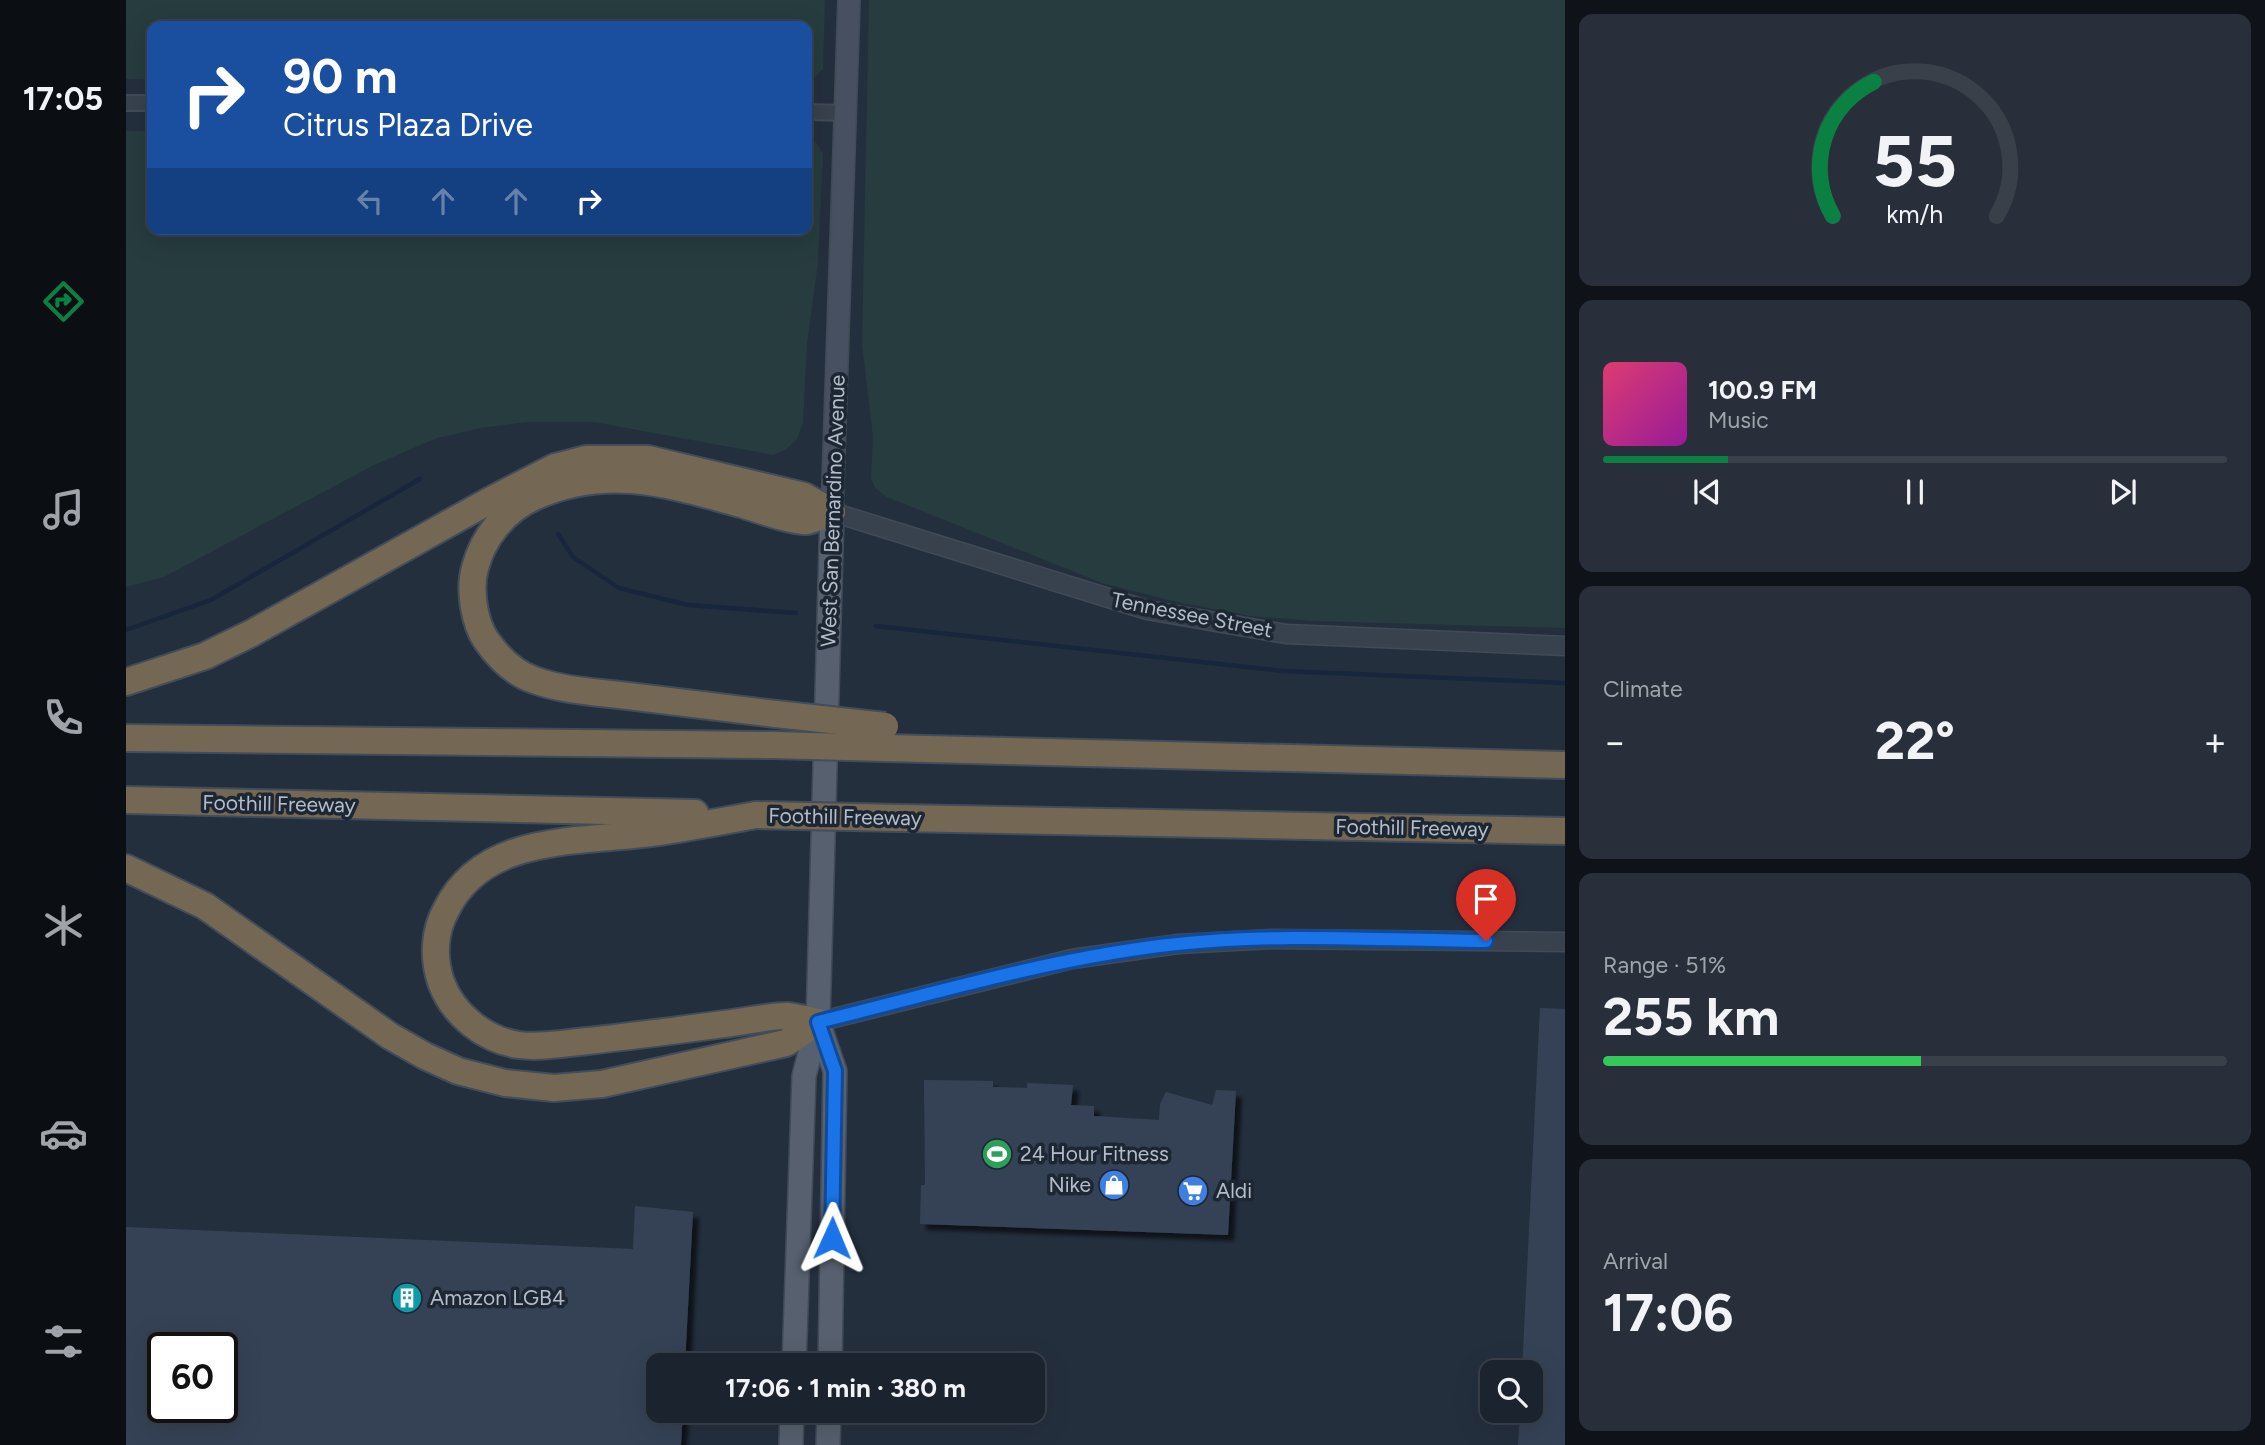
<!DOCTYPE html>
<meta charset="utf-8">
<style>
:root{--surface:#1b232e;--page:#282f3a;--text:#f1f3f6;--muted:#a0a4aa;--line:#39404a;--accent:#0b8043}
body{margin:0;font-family:Figtree,sans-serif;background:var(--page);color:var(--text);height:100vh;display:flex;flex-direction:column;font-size:26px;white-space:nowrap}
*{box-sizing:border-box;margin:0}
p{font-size:23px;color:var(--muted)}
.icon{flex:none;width:38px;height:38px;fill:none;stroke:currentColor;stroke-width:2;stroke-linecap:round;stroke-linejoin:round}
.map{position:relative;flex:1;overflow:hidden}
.side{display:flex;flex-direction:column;gap:14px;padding:14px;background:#0f1319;width:700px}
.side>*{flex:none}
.hud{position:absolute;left:21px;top:21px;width:665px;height:214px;border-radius:14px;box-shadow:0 7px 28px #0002,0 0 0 2px var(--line);background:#1a4fa0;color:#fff;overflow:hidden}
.controls{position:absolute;left:1354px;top:1360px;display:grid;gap:14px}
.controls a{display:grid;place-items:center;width:63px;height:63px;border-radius:14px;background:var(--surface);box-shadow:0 7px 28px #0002,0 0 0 2px var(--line);font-size:35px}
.speed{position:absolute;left:21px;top:1332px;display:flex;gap:14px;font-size:35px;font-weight:700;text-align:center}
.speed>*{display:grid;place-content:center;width:91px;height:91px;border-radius:50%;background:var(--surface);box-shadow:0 7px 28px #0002,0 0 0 2px var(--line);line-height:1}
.speed .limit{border:4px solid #111;border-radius:10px;background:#fff;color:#111}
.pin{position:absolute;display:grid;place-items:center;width:60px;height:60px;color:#fff;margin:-72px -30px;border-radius:50% 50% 50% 0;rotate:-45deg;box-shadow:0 0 7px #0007}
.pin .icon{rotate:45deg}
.me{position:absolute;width:77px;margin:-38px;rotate:1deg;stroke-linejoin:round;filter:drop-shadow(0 0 5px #0008)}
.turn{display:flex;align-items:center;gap:24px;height:147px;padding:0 21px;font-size:32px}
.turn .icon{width:91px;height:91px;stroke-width:2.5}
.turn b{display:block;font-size:49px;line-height:60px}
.lanes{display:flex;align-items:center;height:66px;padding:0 21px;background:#0003;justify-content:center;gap:35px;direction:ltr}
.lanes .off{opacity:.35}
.big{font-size:52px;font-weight:700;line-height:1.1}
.side .card{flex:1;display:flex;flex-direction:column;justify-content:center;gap:10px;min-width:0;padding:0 24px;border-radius:14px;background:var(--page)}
.side .dial{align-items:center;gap:0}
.dial svg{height:182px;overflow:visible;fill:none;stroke:var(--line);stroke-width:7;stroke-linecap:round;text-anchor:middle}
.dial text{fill:var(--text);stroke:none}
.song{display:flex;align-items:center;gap:21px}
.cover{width:84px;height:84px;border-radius:10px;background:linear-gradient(135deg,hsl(340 70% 55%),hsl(300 70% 35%))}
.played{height:7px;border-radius:4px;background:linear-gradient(90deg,var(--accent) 20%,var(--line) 20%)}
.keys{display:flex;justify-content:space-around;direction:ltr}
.heat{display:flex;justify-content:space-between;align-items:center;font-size:38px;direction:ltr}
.charge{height:10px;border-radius:5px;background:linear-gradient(90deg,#34c759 51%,var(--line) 0)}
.trip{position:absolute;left:520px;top:1353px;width:399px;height:70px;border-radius:14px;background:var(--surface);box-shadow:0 7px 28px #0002,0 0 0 2px var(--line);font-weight:700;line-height:70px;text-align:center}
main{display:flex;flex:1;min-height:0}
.tabs{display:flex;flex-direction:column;width:126px;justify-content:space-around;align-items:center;background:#0b0e12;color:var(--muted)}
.tabs .icon{width:49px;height:49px}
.tabs .on{color:var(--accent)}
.tabs b{font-size:32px;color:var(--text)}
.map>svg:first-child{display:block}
.green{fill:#263c3f}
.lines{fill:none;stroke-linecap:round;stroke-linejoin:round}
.stream{stroke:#17263c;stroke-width:4.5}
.building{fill:#364354;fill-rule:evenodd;filter:url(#shadow)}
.minor-casing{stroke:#414a57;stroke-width:18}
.tertiary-casing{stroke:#414a57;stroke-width:21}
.secondary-casing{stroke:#414a57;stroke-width:24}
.primary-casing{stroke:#414a57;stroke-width:26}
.motorway-casing{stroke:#434c59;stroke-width:30}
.minor{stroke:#38414e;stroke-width:14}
.tertiary{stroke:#38414e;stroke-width:18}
.secondary{stroke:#465061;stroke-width:21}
.primary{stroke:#56606e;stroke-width:23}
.motorway{stroke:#746855;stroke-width:26}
.motorway-bridge-casing{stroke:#434c59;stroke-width:30;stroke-linecap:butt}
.motorway-bridge{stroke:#746855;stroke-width:26}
.route-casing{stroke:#114b97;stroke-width:18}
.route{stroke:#1a73e8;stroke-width:12}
.labels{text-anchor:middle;stroke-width:7;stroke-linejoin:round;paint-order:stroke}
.street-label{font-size:21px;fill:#b4bcc9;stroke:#1d2633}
.poi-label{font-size:21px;fill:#b4bcc9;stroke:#1d2633;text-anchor:start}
</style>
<main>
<nav class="tabs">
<b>17:05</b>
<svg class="icon on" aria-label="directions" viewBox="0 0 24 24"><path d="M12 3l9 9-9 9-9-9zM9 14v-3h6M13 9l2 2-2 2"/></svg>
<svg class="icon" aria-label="music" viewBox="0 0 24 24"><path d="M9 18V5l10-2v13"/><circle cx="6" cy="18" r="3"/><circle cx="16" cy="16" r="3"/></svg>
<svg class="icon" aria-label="phone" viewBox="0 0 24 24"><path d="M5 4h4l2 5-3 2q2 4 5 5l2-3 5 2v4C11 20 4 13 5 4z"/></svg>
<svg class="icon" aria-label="climate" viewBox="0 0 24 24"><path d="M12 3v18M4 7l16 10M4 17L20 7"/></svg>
<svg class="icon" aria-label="car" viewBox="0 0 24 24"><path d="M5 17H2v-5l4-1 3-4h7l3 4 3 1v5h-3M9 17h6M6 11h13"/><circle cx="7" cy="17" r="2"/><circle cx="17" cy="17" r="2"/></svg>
<svg class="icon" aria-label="filters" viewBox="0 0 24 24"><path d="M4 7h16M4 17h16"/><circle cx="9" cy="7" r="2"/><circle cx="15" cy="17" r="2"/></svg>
</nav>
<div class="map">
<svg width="1439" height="1445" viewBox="0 0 1439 1445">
<defs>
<filter id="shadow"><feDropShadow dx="6" dy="6" stdDeviation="2" flood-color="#0009"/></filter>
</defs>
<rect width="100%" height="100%" fill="#242f3e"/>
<!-- green -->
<g class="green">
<polygon points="0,0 699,0 697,69 688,78 681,78 681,26 26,26 26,79 0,79"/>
<polygon points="743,0 1439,0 1439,628 1188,621 1124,616 1051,602 976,583 761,497 749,488 745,478 747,437 736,344"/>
<path d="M0 131H26V229H681V139C690 141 693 146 697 154L692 262 681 344 677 423 671 439 659 450 647 455 468 422H401L355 428 311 438 248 465 38 577 0 587Z"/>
</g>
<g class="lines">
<!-- stream -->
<g class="stream">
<polyline points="432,534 447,557 493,588 562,605 670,613"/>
<polyline points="750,626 1157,671 1439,683"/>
<polyline points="0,630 85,600 294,479"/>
</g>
</g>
<!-- building -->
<g class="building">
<polygon points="1414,1008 1439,1009 1439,1445 1392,1445 1394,1410 1405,1410 1405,1372 1396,1372"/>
<polygon points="798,1080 867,1081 867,1087 901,1088 901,1083 947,1085 945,1105 968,1106 968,1116 1033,1120 1034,1104 1040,1092 1086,1105 1090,1090 1110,1091 1102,1235 794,1224 795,1185 799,1185"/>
<path d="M509 1206 567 1212 559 1365H532V1410H557L555 1445H0V1227L507 1249ZM37 1348H96V1407H37Z"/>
</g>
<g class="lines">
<!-- minor casing -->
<g class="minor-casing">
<g id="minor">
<polyline points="0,103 26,103"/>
<polyline points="681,112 720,113"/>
</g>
</g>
<!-- tertiary casing -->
<g class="tertiary-casing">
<g id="tertiary">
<polyline points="706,512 1021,610 1160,634 1439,646"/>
<polyline points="692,1022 946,959 1052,944 1146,939 1439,942"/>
</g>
</g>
<!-- secondary casing -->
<g class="secondary-casing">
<polyline id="secondary" points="706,512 723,0"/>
</g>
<!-- primary casing -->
<g class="primary-casing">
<g id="primary">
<polyline points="692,1022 709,1071 704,1365"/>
<polyline points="668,1365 678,1076 692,1022 706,512"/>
<polyline points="665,1445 666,1410"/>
<polyline points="702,1445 703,1410"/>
</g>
</g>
<!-- motorway casing -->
<g class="motorway-casing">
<g id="motorway">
<polyline points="0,682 79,656 126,633 363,501 429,467 460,459 522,459 678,496 706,512"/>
<path d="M650 714C601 708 551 702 502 696 471 692 438 691 408 680 387 673 372 657 360 640 348 622 343 589 349 568 357 537 379 510 408 497 481 464 542 484 615 504 628 508 670 523 681 521 690 519 698 515 706 512"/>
<polyline points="0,738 646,745"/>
<polyline points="760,748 1439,765"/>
<polyline points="0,800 569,813"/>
<path d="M630 815C596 821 561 828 526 833 453 843 358 833 320 910 308 932 307 958 315 982 327 1015 359 1040 393 1045 415 1048 440 1043 462 1041 507 1036 553 1030 598 1024 618 1022 641 1016 661 1016 671 1017 682 1020 692 1022"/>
<polyline points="775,818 1439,831"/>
<polyline points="0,868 79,906 264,1036 299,1056 332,1071 379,1083 428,1088 476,1084 660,1043 692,1022"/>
</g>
</g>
<!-- minor -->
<use href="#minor" class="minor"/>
<!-- tertiary -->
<use href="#tertiary" class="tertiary"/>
<!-- secondary -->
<use href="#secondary" class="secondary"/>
<!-- primary -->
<use href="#primary" class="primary"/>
<!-- motorway -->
<use href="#motorway" class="motorway"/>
<!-- motorway-bridge casing -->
<g class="motorway-bridge-casing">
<g id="motorway-bridge">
<polyline points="650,714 759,726"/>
<polyline points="646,745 760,748"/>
<polyline points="630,815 775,818"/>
</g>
</g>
<!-- motorway-bridge -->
<use href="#motorway-bridge" class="motorway-bridge"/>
</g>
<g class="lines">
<!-- route casing -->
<g class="route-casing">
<path id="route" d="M706 1238 709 1071 692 1022C811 993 929 957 1051 944 1151 933 1259 940 1360 941"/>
</g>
<!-- route -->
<use href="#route" class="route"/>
</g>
<!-- icons -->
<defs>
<g id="stadium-disc" transform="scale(1.575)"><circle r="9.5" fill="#2e9e5b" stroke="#1d2633"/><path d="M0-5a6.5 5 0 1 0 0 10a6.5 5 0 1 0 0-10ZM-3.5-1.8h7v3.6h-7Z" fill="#fff"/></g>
<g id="shop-disc" transform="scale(1.575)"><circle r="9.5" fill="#3f7fe0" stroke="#1d2633"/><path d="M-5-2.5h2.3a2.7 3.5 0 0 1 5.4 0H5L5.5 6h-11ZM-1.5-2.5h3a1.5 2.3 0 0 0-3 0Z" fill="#fff"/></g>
<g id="supermarket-disc" transform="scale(1.575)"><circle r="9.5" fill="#3f7fe0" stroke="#1d2633"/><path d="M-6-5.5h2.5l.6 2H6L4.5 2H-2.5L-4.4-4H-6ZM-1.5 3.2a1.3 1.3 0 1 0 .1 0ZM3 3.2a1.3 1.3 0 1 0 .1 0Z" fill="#fff"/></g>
<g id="building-disc" transform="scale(1.575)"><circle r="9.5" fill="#0f9aa8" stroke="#1d2633"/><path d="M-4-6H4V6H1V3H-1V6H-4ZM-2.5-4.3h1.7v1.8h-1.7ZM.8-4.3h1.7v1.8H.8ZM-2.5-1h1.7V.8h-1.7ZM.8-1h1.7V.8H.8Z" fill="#fff"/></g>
</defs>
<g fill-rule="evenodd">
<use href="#stadium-disc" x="871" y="1154"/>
<use href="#shop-disc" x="988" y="1185"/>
<use href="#supermarket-disc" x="1067" y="1191"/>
<use href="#building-disc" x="281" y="1298"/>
</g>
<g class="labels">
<!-- street labels -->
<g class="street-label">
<text transform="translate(707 511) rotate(-88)" y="7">West San Bernardino Avenue</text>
<text transform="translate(1066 615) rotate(11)" y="7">Tennessee Street</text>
<text transform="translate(153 804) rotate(1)" y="7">Foothill Freeway</text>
<text transform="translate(719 817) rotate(1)" y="7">Foothill Freeway</text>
<text transform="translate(1286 828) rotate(1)" y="7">Foothill Freeway</text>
</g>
<!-- poi labels -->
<g class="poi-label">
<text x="894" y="1161">24 Hour Fitness</text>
<text x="965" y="1192" text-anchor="end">Nike</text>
<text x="1090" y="1198">Aldi</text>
<text x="304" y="1305">Amazon LGB4</text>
</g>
</g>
</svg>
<div class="controls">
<a><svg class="icon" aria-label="search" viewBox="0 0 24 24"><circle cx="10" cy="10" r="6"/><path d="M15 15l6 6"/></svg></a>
</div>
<div class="speed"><div class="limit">60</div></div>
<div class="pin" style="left:1360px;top:941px;background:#d93025"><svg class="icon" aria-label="arrive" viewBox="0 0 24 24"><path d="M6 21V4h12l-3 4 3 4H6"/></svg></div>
<svg class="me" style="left:706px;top:1238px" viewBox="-20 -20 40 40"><path d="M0-17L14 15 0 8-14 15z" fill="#1a73e8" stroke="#fff" stroke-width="4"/></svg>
<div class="trip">17:06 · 1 min · 380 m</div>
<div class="hud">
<div class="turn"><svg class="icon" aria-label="right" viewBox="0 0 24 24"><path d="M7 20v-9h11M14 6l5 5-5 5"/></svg><div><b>90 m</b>Citrus Plaza Drive</div></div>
<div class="lanes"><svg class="icon off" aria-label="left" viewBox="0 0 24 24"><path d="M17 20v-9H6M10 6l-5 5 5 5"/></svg><svg class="icon off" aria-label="ahead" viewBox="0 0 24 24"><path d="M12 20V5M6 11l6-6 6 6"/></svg><svg class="icon off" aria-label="ahead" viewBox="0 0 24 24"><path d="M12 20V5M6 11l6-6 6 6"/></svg><svg class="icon" aria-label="right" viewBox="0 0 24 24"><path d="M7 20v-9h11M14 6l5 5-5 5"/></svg></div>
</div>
</div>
<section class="side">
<div class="card dial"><svg viewBox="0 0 100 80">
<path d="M14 69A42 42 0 1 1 86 69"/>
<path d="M14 69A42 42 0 0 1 32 10" stroke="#0b8043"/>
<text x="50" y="56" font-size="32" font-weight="700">55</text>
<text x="50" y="72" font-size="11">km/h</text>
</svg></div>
<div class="card">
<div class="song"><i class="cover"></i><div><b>100.9 FM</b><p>Music</p></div></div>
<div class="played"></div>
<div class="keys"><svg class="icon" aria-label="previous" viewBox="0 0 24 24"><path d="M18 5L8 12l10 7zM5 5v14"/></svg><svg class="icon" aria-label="pause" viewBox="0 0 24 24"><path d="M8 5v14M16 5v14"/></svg><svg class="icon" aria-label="next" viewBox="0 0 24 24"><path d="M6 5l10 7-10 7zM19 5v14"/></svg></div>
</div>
<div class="card"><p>Climate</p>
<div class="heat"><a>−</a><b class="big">22°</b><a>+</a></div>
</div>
<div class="card"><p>Range · 51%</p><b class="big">255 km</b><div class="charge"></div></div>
<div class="card"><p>Arrival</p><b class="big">17:06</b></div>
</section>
</main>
